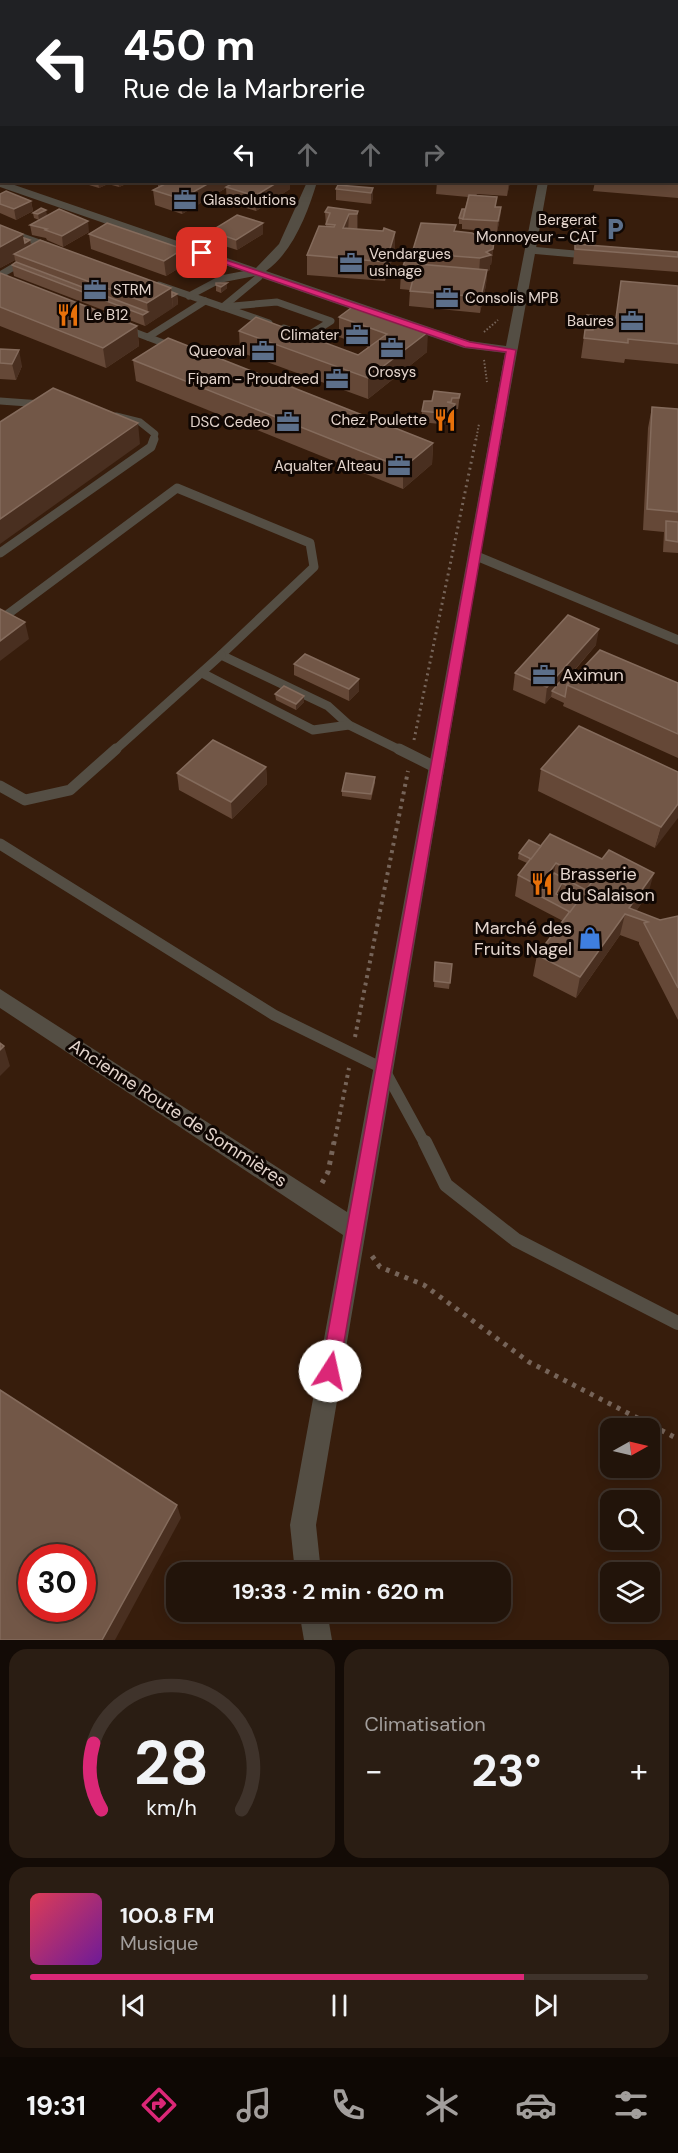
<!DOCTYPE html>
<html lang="fr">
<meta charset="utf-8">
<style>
:root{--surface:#22140a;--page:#2a1d13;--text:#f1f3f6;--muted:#a29e9c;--line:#3f332b;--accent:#db2777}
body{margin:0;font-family:"DM Sans",sans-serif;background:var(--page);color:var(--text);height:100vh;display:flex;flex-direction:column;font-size:22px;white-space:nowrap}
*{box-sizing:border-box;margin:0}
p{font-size:20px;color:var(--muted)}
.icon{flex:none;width:33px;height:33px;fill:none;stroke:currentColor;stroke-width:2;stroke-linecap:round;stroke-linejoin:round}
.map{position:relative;height:1640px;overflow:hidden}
.side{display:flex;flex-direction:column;gap:9px;padding:9px;background:#130b06;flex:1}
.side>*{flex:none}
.banner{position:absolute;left:0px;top:0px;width:678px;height:183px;box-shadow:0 3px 15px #0003,0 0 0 2px var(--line);background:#202124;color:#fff;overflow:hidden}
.needle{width:39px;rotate:82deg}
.tools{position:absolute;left:600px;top:1418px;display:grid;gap:12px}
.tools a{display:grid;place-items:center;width:60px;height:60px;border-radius:12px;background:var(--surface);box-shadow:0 3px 15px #0003,0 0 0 2px var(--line);font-size:30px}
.speed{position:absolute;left:18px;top:1544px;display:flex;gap:12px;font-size:30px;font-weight:700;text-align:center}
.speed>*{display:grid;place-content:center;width:78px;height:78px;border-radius:50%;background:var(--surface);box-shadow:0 3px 15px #0003,0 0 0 2px var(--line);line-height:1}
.speed .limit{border:9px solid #d22;background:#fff;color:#111}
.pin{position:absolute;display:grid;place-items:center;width:51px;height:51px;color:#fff;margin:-26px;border-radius:12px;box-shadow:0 3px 9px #0006}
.me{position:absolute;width:66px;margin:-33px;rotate:10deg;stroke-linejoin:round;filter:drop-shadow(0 0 4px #0008)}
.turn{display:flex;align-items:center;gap:21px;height:126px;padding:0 24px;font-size:27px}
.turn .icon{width:78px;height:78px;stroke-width:2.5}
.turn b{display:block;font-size:42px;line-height:51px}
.lanes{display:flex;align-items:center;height:57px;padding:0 24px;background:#0003;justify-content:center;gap:30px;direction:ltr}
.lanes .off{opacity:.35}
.big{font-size:45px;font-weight:700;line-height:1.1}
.side .tile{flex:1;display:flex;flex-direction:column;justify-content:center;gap:9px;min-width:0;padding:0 21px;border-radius:18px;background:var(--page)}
.side .dial{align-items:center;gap:0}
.dial svg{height:156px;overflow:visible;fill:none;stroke:var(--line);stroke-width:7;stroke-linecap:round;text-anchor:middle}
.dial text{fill:var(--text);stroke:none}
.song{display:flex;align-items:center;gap:18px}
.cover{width:72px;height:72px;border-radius:9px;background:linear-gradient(135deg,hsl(350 70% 55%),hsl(280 70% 35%))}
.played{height:6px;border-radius:3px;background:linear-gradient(90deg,var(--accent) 80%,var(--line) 80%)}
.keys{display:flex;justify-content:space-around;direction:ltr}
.heat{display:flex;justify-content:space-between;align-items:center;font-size:33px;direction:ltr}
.side .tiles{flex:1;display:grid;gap:9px;grid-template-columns:1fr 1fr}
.tile:last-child{grid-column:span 2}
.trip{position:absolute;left:166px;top:1562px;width:345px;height:60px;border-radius:18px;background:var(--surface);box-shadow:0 3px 15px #0003,0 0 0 2px var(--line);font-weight:700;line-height:60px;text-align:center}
.dock{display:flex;height:96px;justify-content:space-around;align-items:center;background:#0e0804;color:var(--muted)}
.dock .icon{width:42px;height:42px}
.dock .active{color:var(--accent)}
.dock b{font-size:27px;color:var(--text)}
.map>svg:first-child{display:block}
.built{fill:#371d0c;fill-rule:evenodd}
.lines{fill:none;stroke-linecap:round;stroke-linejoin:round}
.path-far3{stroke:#766459;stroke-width:2;stroke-dasharray:1.5 2;stroke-linecap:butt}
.path-far2{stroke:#766459;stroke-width:3;stroke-dasharray:2 4;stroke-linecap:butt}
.path-far1{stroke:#766459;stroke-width:4;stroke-dasharray:3 4.5;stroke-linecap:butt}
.path{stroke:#766459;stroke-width:5;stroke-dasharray:4 6;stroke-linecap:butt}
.lane-far4{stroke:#544e44;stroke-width:5}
.lane-far3{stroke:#544e44;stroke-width:7}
.lane-far2{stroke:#544e44;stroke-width:9}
.lane-far1{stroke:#544e44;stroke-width:11}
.lane{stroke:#544e44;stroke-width:14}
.street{fill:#544e44;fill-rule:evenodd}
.wall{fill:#654837}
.shaded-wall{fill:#492f20}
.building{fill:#725747;stroke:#846b5c;stroke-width:1.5;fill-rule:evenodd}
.route{fill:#db2777;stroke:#8e194d;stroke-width:1.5}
.labels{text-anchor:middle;stroke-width:6;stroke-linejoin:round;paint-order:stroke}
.far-poi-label{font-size:15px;fill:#e4d5cd;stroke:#100703;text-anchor:end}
.poi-label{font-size:18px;fill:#e4d5cd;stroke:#100703;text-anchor:start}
.street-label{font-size:18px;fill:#e4d5cd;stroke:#100703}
</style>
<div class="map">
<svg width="678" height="1640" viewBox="0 0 678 1640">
<rect width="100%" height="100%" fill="#2e1a0d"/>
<!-- built -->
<path class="built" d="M0 0H678V1640H0ZM2 2H676V182H2ZM610 1428H650V1467H610ZM610 1500H650V1539H610ZM32 1557H82V1608H32ZM177 1572H501V1611H177ZM610 1572H650V1611H610Z"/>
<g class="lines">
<!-- path-far3 -->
<g class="path-far3">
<polyline points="484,332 498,320"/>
<polyline points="484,360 487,382"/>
<polyline points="476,440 479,424"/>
</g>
<!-- path-far2 -->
<polyline class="path-far2" points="414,740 476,439"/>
<!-- path-far1 -->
<g class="path-far1">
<polyline points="355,1037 408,771"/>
<polyline points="334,1144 349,1068"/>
</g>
<!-- path -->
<g class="path">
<polyline points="322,1183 328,1172 334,1142"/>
<polyline points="372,1256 380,1267 424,1285 529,1362 678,1439"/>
</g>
<!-- lane-far4 -->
<g class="lane-far4">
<polyline points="94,0 102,2"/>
<polyline points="231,2 233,0"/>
</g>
<!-- lane-far3 -->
<g class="lane-far3">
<polyline points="0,229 48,246"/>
<polyline points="530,250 586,255"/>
<polyline points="0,275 24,261"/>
<polyline points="159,285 269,323"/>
<polyline points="189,296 221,279 257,272 259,277 224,306"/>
<polyline points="222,307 277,302 331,321 307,336 284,328"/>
<polyline points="126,329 174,347"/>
<polyline points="148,337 205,301"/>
<polyline points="0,401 42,404"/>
<polyline points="116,416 140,422 155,434 153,440"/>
</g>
<!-- lane-far2 -->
<g class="lane-far2">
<polyline points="0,553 151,447 154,439"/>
<polyline points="474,555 678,640"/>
<polyline points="0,620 177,488 310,543 314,567 221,655 328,706 349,725 402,751"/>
<polyline points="202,673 313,730 349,725"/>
<polyline points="114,751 221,655"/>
</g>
<!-- lane-far1 -->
<g class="lane-far1">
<polyline points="399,749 437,768"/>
<polyline points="0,786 25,800 70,790 116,749"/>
<polyline points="0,844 274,1015 384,1069 425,1144"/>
</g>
<!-- lane -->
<polyline class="lane" points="425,1142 446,1185 516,1240 678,1323"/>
<!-- street -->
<g class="street">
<polygon points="389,0 397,0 388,2"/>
<polygon points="573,0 581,0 572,2"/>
<path d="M0 180 256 268 279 244 307 182H317C308 212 293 252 266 271L470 341 506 346 538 182H548L483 540 316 1525 321 1572H295L290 1525 343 1235 0 1008V989L347 1212 505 353 464 348 0 187Z"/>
<polygon points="299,1611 327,1611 332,1640 304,1640"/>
</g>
</g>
<!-- wall -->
<g class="wall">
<polygon points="0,0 83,0 80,2 2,2 2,32 0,31"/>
<polygon points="491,0 556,0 555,2 491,2"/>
<rect x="598" y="0" width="38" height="2"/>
<rect x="676" y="118" width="2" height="39"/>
<polygon points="678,165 678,198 593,191 595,182 676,182"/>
<polygon points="79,182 131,182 119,187 108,184 99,188"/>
<polygon points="158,182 290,182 290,189 256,211 227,202 226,188 182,214 155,205 153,190 158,188"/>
<polygon points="437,182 510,182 507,196 477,194 476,196 496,207 501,207 500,218 497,232 462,229 462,224 459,224 459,218 465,209 468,197 436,194"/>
<polygon points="373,188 373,198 371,204 336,200 336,189"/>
<polygon points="0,194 31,201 33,211 16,220 0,213"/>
<polygon points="358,211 358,229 395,251 385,281 307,275 307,255 326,226 325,212"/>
<polygon points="33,213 47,215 39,220 34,218"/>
<polygon points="30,225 89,232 63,247 47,240 46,238 32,235"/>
<polygon points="211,231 263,234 237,250 212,242"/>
<polygon points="455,231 494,241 491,265 490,265 490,270 487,271 486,285 480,313 409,306 410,290 400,289 401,273 411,261 412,253"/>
<polygon points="89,234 183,249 184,265 166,276 91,249"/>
<polygon points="24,238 30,240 31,244 171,288 172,292 177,294 178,304 145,326 14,276 12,265 16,262 15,260 0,268"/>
<polygon points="575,244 678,252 678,272 573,264"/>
<polygon points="0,273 137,326 139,346 106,368 0,326"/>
<polygon points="216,285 227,288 221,293 216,291"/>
<polygon points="678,286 678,364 625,359 624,363 581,358 587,315 616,318"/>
<polygon points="355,305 427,352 368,399 240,352 239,331 358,355 368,347 339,337 339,317"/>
<polygon points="0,349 22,366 16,380 0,379"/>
<polygon points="133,360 433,443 432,464 403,489 136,381"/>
<polygon points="460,394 458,409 455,409 454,416 449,425 421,422 422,411 432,401"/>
<polygon points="652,407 678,409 678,553 663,552 664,532 643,530 648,428"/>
<polygon points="596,645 568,678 571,680 678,683 678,758 563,706 564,703 551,697 545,704 513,690 515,673"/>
<polygon points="294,664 359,691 349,701 294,675"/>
<polygon points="275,694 304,696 304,702 296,710 276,700"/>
<polygon points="266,767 267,784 232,819 179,790 177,773"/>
<polygon points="541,769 678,772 655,848 538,791"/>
<polygon points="375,777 375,783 371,800 342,796 342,791"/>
<polygon points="541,846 648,894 636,911 660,920 678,916 678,1020 639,944 639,942 620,935 576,998 533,976 537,955 563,921 515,896 518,875 527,863 518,859 519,853"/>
<polygon points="435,962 452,964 449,989 434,987"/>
</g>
<!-- shaded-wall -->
<g class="shaded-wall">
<polygon points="2,98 2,113 0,114 0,99"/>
<polygon points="2,139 2,155 0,156 0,140"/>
<polygon points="98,182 108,182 108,184 99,188"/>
<polygon points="118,182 131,182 119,187"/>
<polygon points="211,182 236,182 182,214 181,199"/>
<polygon points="278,182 290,182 290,189 256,211 255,196"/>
<polygon points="509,182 510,182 507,196"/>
<polygon points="373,188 373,198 371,204 371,193"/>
<polygon points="31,201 33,211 16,220 14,209"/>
<polygon points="501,207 500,218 497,232 498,221"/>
<polygon points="46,210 47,215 39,220 38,214"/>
<polygon points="358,211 358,230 357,234 357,214"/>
<polygon points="349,214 348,233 343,228"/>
<polygon points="88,221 89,232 63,247 62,236"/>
<polygon points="263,223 263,234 237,250 236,240"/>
<polygon points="395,232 395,251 385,281 386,262"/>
<polygon points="23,234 25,243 30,240 32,250 14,254 15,260 0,268 0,247"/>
<polygon points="494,241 491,265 490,265 490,270 487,271 486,285 480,313 481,297 479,274 480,258"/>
<polygon points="183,249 184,265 166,276 164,261"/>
<polygon points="227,283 227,288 221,293 221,287"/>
<polygon points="171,288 173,308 145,326 143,315 148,312 147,303"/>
<polygon points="177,294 178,304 173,308 172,297"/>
<polygon points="137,326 139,346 106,368 103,348"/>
<polygon points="428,332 427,352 368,399 368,378"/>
<polygon points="19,350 22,366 16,380 12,364"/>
<polygon points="452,398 451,409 455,404 454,416 449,425"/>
<polygon points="138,423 140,444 0,544 0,519"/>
<polygon points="433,443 432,464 403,489 403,468"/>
<polygon points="25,622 29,639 0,661 0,641"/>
<polygon points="599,629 596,645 555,692 552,691 551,697 545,704 547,687"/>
<polygon points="359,679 359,691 349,701 349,689"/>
<polygon points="304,696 304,702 296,710 296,704"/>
<polygon points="266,767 267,784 232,819 231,802"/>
<polygon points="678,804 678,818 655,848 661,827"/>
<polygon points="556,863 552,884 538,895 539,886"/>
<polygon points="654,873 648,894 632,917 629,908"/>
<polygon points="562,883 560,895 554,905 556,894"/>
<polygon points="625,914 620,935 576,998 580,977"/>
<polygon points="4,1046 10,1066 0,1076 0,1050"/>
<polygon points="177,1505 181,1518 115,1640 102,1640"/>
</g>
<!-- building -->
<g class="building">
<polygon points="0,0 57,0 58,1 2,2 1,15 0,15 0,2 2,1"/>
<polygon points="290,0 307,0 306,1 299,0 298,2 289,2"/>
<polygon points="324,0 367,0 369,1 323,2"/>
<polygon points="412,0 443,0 466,2 411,2"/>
<polygon points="503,0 542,0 542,2 502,2"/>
<polygon points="0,114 2,114 2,139 0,140"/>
<rect x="676" y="118" width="2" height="24"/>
<polygon points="676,165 678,165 678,182 664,182 676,182"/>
<polygon points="169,182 211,182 181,199 153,190"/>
<polygon points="235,182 278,182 255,196 226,187"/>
<polygon points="338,185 373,188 371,193 336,189"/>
<polygon points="6,191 31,201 14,209 0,204 0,194"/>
<polygon points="469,195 497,197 495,207 501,207 498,221 463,219"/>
<polygon points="328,207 358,211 357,214 349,214 343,228 383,231 384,228 395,232 386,262 307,255 319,226 334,227 335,225 326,224 330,213 325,212"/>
<polygon points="41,208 46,210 38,214 33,213"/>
<polygon points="59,209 88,221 62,236 45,230 47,229 30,225"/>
<polygon points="462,209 465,209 463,219 464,219 459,218"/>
<polygon points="237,215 263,223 236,240 211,231"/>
<polygon points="107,223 183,249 164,261 89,234"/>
<polygon points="421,223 456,225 454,231 472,233 482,238 494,241 493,249 486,252 491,255 480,258 412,253"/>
<polygon points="0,225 23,234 0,247"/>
<polygon points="24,238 30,240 25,243"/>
<polygon points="40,240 171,288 147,303 14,254"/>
<polygon points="575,244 678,252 678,257 575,249"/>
<polygon points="405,260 419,262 418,264 487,270 481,297 410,291 414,275 401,273"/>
<polygon points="16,262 148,312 143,315 12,265"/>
<polygon points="0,273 137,326 103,348 0,307"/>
<polygon points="621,281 678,286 678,344 628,339 628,343 584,338 585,330 593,330 593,324 586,321 587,315 616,318"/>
<polygon points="216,283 227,283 221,287 216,285"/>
<polygon points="172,292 177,294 172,297"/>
<polygon points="355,305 428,332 368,378 239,331 256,317 358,355 387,334 339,317"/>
<polygon points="168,338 433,443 403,468 133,360"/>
<polygon points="0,349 19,350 12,364 0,363"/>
<polygon points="53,388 138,423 0,519 0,422"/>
<polygon points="434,391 460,394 459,398 452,398 451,402 447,402 455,404 450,414 422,411 424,401 432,401"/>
<polygon points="652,407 678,409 678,512 647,509"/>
<polygon points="666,521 678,522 678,542 666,540"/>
<polygon points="0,609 25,622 0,641"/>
<polygon points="568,615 599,629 547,687 515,673"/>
<polygon points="600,650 678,683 678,734 567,685"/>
<polygon points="305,654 359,679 349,689 294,664"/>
<polygon points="564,677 571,680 567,685 565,697 552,691"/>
<polygon points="284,686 304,696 296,704 275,694"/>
<polygon points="579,726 678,772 678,804 661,827 541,769"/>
<polygon points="213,740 266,767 231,802 177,773"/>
<polygon points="346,773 375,777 371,794 342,791"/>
<polygon points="550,834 602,859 609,850 654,873 629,908 660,920 678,916 678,988 644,923 648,922 625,914 580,977 537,955 592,882 556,863 539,886 518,875"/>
<polygon points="529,840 541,846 531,859 519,853"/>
<path d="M554 873 586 890 570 912 538 895ZM562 883 575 890 567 899 556 894Z"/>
<polygon points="435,962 452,964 450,983 434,981"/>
<polygon points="0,1043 4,1046 0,1050"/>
<path d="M0 1390 177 1505 102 1640H0ZM32 1557H82V1608H32Z"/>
</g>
<!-- route -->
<polygon class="route" points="199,251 470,342 516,350 339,1371 337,1378 330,1381 324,1378 321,1371 506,352 465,347 199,255"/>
<!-- icons -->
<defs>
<g id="office-bare" transform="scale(1.8)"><path d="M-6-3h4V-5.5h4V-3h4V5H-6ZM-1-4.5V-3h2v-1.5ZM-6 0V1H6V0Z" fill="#5c6f8a" stroke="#100703" stroke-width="2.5" paint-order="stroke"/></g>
<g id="parking-bare" transform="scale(1.8)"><path d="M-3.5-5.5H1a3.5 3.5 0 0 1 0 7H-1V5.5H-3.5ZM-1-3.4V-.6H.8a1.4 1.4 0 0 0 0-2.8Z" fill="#5c6f8a" stroke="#100703" stroke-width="2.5" paint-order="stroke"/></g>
<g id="restaurant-bare" transform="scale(1.8)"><path d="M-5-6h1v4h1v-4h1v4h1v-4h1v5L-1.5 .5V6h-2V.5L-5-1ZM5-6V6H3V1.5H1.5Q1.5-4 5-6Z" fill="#e8710a" stroke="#100703" stroke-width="2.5" paint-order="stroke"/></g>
<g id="shop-bare" transform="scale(1.8)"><path d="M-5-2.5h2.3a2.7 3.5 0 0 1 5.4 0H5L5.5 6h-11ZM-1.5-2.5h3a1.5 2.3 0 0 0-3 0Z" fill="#3f7fe0" stroke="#100703" stroke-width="2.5" paint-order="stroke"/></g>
</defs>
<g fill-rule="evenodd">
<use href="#office-bare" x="185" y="200"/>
<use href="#parking-bare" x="615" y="229"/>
<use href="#office-bare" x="351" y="263"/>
<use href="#office-bare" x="95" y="290"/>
<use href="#office-bare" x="447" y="298"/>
<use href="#restaurant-bare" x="68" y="315"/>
<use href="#office-bare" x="632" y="321"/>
<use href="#office-bare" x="357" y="335"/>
<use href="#office-bare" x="392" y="348"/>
<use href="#office-bare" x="263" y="351"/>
<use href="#office-bare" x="337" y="379"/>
<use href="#restaurant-bare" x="445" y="420"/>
<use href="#office-bare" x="288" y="422"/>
<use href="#office-bare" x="399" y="466"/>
<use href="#office-bare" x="544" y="675"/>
<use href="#restaurant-bare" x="542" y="884"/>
<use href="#shop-bare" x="590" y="938"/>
</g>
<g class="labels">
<!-- far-poi labels -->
<g class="far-poi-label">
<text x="203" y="205" text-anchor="start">Glassolutions</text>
<text x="597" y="225">Bergerat<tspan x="597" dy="17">Monnoyeur - CAT</tspan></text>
<text x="369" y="259" text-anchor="start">Vendargues<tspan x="369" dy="17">usinage</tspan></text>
<text x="113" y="295" text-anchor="start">STRM</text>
<text x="465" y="303" text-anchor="start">Consolis MPB</text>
<text x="86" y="320" text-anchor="start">Le B12</text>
<text x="614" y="326">Baures</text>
<text x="339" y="340">Climater</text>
<text x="245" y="356">Queoval</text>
<text x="392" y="377" text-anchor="middle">Orosys</text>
<text x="319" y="384">Fipam - Proudreed</text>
<text x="427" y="425">Chez Poulette</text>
<text x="270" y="427">DSC Cedeo</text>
<text x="381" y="471">Aqualter Alteau</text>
</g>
<!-- poi labels -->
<g class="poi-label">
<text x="562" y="681">Aximun</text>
<text x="560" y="880">Brasserie<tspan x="560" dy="21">du Salaison</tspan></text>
<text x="572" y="934" text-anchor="end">Marché des<tspan x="572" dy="21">Fruits Nagel</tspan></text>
</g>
<!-- street labels -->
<g class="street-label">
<text transform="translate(178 1113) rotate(33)" y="6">Ancienne Route de Sommières</text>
</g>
</g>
</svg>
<div class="tools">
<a><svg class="needle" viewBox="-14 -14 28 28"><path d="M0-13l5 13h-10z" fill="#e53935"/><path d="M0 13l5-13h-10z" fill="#a29e9c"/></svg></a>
<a><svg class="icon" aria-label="search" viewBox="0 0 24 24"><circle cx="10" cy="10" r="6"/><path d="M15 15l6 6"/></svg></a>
<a><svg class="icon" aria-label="layers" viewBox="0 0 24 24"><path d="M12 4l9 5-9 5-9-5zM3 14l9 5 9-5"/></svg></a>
</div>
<div class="speed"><div class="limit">30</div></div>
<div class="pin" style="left:202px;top:253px;background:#d93025"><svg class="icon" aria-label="arrive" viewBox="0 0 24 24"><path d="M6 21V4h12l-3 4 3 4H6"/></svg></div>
<svg class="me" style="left:330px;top:1371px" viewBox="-20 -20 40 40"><circle r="19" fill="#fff"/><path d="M0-13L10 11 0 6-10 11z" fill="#db2777"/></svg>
<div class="trip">19:33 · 2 min · 620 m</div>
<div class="banner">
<div class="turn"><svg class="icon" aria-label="left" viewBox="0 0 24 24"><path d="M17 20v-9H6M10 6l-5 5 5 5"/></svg><div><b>450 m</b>Rue de la Marbrerie</div></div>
<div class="lanes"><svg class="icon" aria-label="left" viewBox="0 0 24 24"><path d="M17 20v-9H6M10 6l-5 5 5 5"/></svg><svg class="icon off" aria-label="ahead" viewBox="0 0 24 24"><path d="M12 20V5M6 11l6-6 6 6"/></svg><svg class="icon off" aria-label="ahead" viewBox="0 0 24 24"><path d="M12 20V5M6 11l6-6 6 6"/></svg><svg class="icon off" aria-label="right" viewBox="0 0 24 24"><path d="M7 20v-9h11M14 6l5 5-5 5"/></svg></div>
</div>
</div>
<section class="side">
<div class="tiles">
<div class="tile dial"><svg viewBox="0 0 100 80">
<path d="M14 69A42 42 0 1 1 86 69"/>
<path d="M14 69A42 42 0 0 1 10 35" stroke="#db2777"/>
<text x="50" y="56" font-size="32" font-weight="700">28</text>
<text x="50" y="72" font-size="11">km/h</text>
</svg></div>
<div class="tile"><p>Climatisation</p>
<div class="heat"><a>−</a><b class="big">23°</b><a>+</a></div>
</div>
<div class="tile">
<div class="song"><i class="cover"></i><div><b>100.8 FM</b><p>Musique</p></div></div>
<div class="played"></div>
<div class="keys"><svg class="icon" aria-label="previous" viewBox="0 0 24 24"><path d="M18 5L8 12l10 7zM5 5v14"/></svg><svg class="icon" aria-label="pause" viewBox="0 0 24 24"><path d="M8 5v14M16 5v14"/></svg><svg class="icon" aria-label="next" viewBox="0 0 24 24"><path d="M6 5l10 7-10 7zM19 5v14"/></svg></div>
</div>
</div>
</section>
<nav class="dock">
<b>19:31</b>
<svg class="icon active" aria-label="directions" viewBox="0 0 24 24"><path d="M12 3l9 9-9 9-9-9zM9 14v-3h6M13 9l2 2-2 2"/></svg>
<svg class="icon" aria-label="music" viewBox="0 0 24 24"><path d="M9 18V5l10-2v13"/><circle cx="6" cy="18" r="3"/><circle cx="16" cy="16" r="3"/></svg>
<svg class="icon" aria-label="phone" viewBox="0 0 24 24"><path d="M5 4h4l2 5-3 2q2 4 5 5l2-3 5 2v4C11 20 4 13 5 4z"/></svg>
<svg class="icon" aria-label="climate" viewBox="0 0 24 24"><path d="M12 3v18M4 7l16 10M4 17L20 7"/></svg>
<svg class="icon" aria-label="car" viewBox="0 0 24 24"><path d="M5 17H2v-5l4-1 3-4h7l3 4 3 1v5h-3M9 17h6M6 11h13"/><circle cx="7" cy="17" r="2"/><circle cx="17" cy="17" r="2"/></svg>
<svg class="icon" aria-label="filters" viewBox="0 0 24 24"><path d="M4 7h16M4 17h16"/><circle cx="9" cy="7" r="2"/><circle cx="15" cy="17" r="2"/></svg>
</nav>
